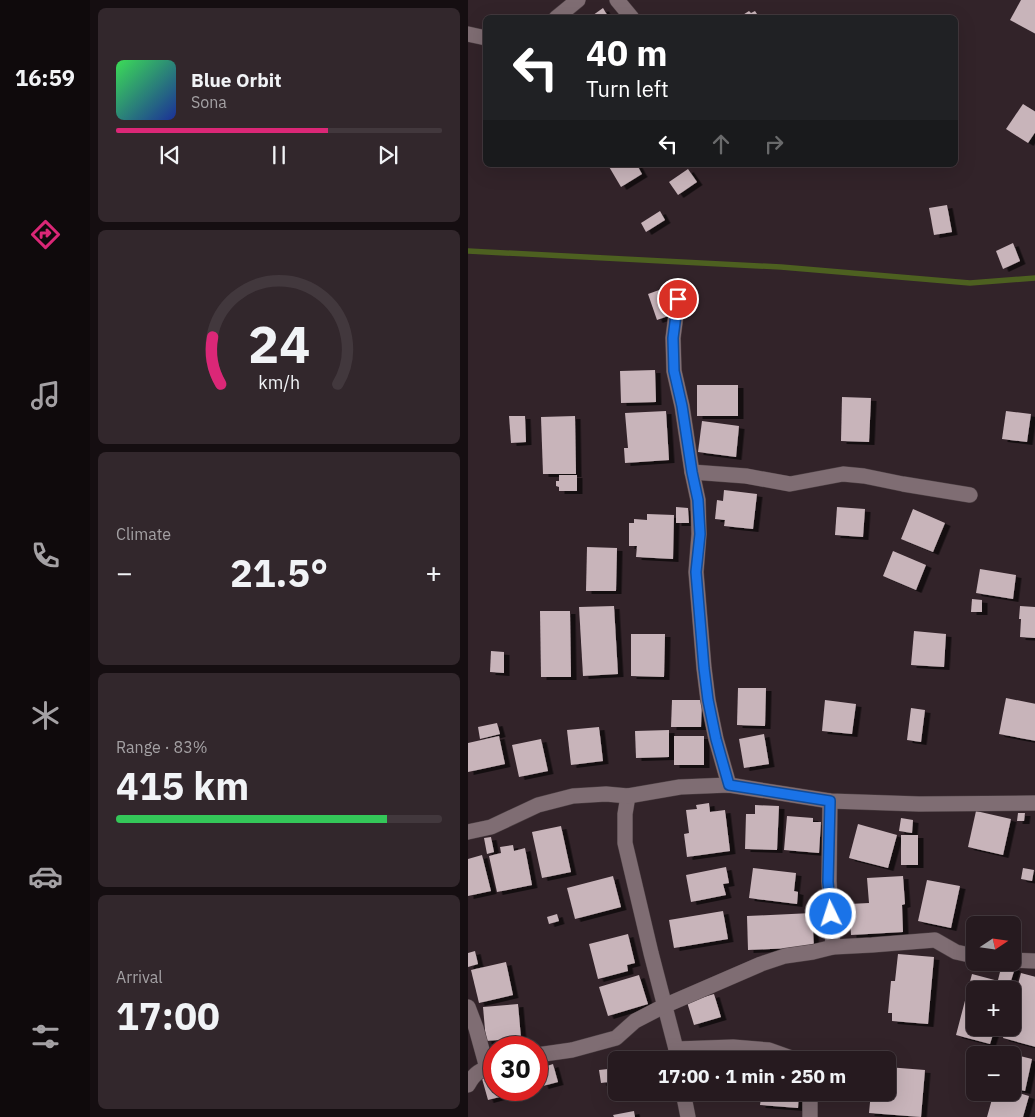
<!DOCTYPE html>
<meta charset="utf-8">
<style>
:root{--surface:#261a1f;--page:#32272c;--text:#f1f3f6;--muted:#a4a1a4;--line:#42383d;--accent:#db2777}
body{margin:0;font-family:"IBM Plex Sans",sans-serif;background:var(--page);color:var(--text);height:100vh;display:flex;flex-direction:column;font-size:19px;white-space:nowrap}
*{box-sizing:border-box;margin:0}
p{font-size:16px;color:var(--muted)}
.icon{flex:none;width:28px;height:28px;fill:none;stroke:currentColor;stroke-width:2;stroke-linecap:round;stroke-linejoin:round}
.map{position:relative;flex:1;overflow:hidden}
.drawer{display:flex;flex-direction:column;gap:8px;padding:8px;background:#150e11;width:378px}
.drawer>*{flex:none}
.banner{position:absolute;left:15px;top:15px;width:475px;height:152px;border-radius:8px;box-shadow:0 5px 20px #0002,0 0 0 1px var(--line);background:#202124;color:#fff;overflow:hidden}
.needle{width:32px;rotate:77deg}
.controls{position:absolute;left:498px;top:916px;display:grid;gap:10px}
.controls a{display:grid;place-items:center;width:55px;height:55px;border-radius:8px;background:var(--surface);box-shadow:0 5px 20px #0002,0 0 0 1px var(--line);font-size:25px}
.speed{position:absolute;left:15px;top:1036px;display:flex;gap:10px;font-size:25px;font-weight:700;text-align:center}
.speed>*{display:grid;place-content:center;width:65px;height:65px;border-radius:50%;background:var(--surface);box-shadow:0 5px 20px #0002,0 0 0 1px var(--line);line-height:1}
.speed .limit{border:8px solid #d22;background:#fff;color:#111}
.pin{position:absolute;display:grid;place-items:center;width:42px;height:42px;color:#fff;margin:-21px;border:2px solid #fff;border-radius:50%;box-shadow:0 1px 5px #0007}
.me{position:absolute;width:55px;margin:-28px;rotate:356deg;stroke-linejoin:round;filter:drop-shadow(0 0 4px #0008)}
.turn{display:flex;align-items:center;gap:18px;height:105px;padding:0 20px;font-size:22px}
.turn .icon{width:65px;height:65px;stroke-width:2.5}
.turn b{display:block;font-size:35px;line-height:42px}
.lanes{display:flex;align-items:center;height:48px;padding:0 20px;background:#0003;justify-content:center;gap:25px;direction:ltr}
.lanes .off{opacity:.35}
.big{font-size:38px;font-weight:700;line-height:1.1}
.drawer .widget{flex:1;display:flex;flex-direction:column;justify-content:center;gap:8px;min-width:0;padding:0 18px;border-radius:8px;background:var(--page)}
.drawer .dial{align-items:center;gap:0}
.dial svg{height:130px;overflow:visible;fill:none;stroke:var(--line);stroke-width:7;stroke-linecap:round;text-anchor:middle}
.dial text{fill:var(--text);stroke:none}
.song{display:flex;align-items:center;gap:15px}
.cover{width:60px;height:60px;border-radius:8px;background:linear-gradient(135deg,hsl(130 70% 55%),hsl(230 70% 35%))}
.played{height:5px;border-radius:2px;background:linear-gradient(90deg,var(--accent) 65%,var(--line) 65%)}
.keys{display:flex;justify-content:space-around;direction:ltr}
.heat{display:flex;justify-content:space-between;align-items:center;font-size:28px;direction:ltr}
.charge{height:8px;border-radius:4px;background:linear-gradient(90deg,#34c759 83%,var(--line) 0)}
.trip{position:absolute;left:140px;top:1051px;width:288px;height:50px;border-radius:8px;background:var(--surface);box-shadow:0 5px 20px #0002,0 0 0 1px var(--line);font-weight:700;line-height:50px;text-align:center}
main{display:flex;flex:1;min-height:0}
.tabs{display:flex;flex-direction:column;width:90px;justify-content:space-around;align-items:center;background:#0f0a0c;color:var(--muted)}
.tabs .icon{width:35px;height:35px}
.tabs .active{color:var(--accent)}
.tabs b{font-size:22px;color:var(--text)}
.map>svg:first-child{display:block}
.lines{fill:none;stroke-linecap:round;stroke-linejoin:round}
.stream{stroke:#4d6020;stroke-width:5.5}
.building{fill:#c8b4ba;filter:url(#shadow)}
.minor-casing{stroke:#4d4044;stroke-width:16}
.minor{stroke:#7f6d73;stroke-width:15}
.route-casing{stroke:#114b97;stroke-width:12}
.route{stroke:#1a73e8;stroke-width:9}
</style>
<main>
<nav class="tabs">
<b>16:59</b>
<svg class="icon active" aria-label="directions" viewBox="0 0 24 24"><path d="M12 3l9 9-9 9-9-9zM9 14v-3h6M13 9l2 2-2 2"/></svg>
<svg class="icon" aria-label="music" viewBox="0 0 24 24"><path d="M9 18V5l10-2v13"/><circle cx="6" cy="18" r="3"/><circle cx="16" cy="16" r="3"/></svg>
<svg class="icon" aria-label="phone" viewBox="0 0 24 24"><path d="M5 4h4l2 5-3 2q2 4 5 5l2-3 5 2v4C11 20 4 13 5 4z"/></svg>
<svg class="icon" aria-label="climate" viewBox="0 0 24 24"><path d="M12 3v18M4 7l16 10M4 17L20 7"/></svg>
<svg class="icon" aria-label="car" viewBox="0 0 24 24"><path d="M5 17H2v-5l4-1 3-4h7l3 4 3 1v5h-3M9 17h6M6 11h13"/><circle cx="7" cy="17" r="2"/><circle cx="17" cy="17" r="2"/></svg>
<svg class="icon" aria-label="filters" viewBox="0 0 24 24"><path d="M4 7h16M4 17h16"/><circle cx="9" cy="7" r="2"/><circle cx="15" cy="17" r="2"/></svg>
</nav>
<section class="drawer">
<div class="widget">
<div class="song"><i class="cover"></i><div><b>Blue Orbit</b><p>Sona</p></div></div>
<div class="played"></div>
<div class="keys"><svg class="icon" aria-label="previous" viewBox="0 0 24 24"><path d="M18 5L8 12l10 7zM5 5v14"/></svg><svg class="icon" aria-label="pause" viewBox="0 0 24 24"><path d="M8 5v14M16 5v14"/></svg><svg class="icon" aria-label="next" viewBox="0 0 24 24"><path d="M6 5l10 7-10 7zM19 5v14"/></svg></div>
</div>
<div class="widget dial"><svg viewBox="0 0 100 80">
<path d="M14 69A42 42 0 1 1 86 69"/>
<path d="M14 69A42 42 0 0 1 9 40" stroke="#db2777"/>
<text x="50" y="56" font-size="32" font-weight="700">24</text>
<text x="50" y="72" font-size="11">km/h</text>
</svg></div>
<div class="widget"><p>Climate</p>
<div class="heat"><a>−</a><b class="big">21.5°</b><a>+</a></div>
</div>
<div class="widget"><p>Range · 83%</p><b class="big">415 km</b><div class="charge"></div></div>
<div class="widget"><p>Arrival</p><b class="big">17:00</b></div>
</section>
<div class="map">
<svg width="568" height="1117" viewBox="0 0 568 1117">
<defs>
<filter id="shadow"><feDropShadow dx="5.5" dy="3" stdDeviation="0" flood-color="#0009"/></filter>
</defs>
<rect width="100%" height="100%" fill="#322329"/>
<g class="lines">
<!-- stream -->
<polyline class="stream" points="0,251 313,267 502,283 568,278"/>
</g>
<!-- building -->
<g class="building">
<polygon points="553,0 568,0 568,34 542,20"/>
<polygon points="135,8 141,18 121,18"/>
<polygon points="281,11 283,13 287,11 291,17 296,14 298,18 270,18"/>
<polygon points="555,104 568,112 568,131 560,143 538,129"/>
<polygon points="140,165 169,165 174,174 153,187"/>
<polygon points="220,169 229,182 210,195 201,182"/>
<polygon points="479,205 484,232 466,235 461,208"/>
<polygon points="192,211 197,220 178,232 173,223"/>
<polygon points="545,243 552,261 535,269 528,251"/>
<polygon points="194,289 203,315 189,320 180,294"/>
<polygon points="187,370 188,402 153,403 152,371"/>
<rect x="229" y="385" width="41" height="31"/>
<polygon points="374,397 403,398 401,442 373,441"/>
<polygon points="198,411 201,460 157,463 156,448 160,448 157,413"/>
<polygon points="538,411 563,414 559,442 534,439"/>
<polygon points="41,416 57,416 58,442 43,443"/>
<polygon points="107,416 108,474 75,474 73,417"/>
<polygon points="234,421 271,426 268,457 230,452"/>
<polygon points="91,475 109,475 109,491 91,491 91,487 88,486 88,481 91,481"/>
<polygon points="256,490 289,494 285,529 256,526 257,520 247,519 249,500 255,501"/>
<polygon points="208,507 220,508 221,523 208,523"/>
<polygon points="369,507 397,509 395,537 367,535"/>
<polygon points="445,509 477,523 465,552 433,539"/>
<polygon points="179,514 206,515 205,559 168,557 169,546 161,546 161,523 166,523 166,519 179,520"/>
<polygon points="119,547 149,548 148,591 118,591"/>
<polygon points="425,551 458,565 448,590 415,576"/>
<polygon points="512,569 548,575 545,599 508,593"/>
<polygon points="504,599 514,600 514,612 503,612"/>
<polygon points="146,606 150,674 115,676 111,607"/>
<polygon points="552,606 568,607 568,638 552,637 553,619 551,619"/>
<polygon points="72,611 102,611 103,677 73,677"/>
<polygon points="446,631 478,634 476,667 443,665"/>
<polygon points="163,634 197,634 196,677 163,676"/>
<polygon points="23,651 36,652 36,673 22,672"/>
<polygon points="270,688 298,688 297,726 269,725"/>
<polygon points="538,698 568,704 568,741 531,734"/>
<polygon points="204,700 234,700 233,727 203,727"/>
<polygon points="357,700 388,704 384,734 354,731"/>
<polygon points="443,708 457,710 453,742 439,740"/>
<polygon points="29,723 32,734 12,739 10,727"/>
<polygon points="131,727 135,761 103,765 99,730"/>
<polygon points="201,730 201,757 168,758 167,731"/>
<polygon points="296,734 301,764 276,768 271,739"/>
<polygon points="31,736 37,764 0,772 0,743"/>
<rect x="206" y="736" width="30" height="29"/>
<polygon points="73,739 80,771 51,777 44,745"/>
<polygon points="241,803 242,812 257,810 262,851 219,857 216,834 221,833 218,810 229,809 228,805"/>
<polygon points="287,805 311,806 309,850 277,849 278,814 287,814"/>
<polygon points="508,811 543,819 535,855 500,847"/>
<polygon points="550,813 557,813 556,821 549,821"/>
<polygon points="319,816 345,818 345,822 353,822 351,853 316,850"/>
<polygon points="433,818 445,820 444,833 431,831"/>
<polygon points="390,824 429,835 420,868 381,858"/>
<polygon points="93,826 103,872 74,878 64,832"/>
<rect x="433" y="835" width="17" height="30"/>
<polygon points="23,837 26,852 19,854 16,838"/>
<polygon points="45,845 46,851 57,848 64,885 29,892 21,856 33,853 32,847"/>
<polygon points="14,855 23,891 0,896 0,859"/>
<polygon points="258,867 261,883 255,884 258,895 223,902 218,875"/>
<polygon points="285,868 328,873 326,891 330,892 329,904 281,898"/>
<polygon points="555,868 566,870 564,881 553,879"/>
<polygon points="145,876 153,907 107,919 99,888"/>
<polygon points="435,876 437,904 434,905 435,932 383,935 381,904 401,903 399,878"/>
<polygon points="459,880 492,886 483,928 450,921"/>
<polygon points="255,911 260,939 206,948 201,920"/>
<polygon points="344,913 346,947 280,950 279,916"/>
<polygon points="89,914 91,921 81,924 79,917"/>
<polygon points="160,934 167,963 159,965 160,971 130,979 121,944"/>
<polygon points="7,951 10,964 0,967 0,953"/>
<polygon points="430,954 466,957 460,1024 424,1021 424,1013 420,1013 423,981 427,981"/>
<polygon points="38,962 45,995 11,1003 3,970"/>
<polygon points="534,964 547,968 542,984 530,980"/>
<polygon points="553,973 568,977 568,1047 535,1038 538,1028 544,1028 544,1007"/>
<polygon points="504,974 538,983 536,990 506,990 506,1028 527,1028 522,1044 488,1035"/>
<polygon points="171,975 180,1004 140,1016 131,987"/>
<polygon points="246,994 253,1017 226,1025 219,1002"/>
<polygon points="50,1004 53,1038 18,1041 15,1007"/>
<polygon points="531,1051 544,1054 543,1055 530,1055"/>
<polygon points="544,1054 564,1059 557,1091 544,1088"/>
<polygon points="201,1057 201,1060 185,1060 185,1059"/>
<polygon points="85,1064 90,1082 75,1086 70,1069"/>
<polygon points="419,1067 457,1070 453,1117 401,1113 403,1092 419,1092"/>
<polygon points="149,1068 149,1081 133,1083 131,1070"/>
<polygon points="26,1071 26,1090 54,1091 20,1100 13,1075"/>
<polygon points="544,1091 561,1096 555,1117 519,1117 526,1092 544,1092"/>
<polygon points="294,1092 331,1092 330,1108 292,1105"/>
<polygon points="166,1111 167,1117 146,1117 145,1115"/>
</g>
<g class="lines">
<!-- minor casing -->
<g class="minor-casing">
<g id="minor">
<polyline points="149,0 164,18"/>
<polyline points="88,18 110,0"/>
<polyline points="0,34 18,38"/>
<polyline points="210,299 205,338 206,371 214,406 224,472 230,500 231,534 228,572 236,668 240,700 248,739 261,785"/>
<polyline points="224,472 278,476 322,484 375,474 396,476 435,484 502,495"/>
<polyline points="160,796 157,814 157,843 183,953 208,1049 210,1060"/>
<polyline points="362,801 361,881 365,947"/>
<polyline points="0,832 23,827 70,805 105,796 138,794 160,796 212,787 261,785 362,801 451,804 568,803"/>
<polyline points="544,960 568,961"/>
<polyline points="0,1007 8,1028 19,1068"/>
<polyline points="208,1049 265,1047 301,1050 329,1060"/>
<polyline points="69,1055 104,1050 148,1038 167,1021 196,1006 293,964 317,956 345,952 365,947 404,945 467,940 488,952 506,956"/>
<path d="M0 1085C6 1073 13 1069 26 1067"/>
<polyline points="215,1092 220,1117"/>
<polyline points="342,1117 342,1092"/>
</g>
</g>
<!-- minor -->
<use href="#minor" class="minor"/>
</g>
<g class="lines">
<!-- route casing -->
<g class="route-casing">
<polyline id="route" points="210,299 205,338 206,371 214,406 224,472 230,500 232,534 228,572 236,668 240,700 248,739 261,785 362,801 360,882 363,914"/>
</g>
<!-- route -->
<use href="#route" class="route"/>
</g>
</svg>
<div class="controls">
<a><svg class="needle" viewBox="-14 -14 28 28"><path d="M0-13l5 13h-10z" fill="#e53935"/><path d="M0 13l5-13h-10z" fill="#a4a1a4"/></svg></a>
<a>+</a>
<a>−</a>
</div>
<div class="speed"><div class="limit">30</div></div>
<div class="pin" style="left:210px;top:299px;background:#d93025"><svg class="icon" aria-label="arrive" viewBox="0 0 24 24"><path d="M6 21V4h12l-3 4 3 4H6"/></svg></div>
<svg class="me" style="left:363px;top:914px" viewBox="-20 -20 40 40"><circle r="17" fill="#1a73e8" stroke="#fff" stroke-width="3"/><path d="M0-11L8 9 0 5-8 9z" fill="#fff"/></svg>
<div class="trip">17:00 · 1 min · 250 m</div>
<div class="banner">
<div class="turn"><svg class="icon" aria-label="left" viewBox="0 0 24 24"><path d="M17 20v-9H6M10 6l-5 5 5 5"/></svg><div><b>40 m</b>Turn left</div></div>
<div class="lanes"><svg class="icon" aria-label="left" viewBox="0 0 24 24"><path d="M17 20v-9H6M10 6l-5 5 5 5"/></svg><svg class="icon off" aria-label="ahead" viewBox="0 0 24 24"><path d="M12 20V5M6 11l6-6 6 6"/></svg><svg class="icon off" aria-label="right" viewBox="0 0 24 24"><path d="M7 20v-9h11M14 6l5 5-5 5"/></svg></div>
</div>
</div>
</main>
